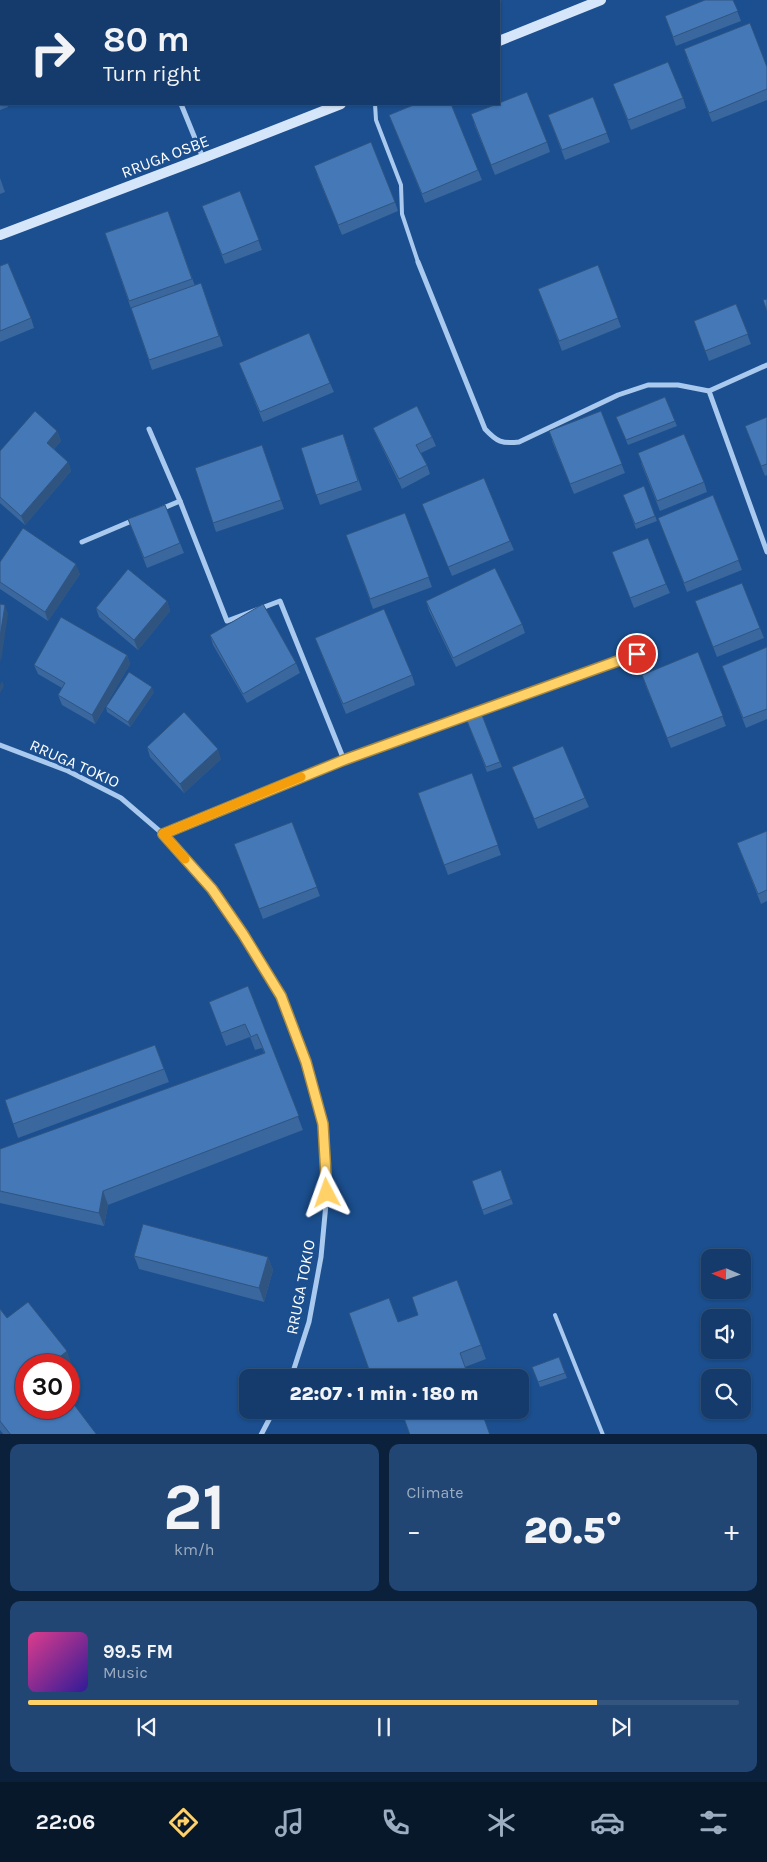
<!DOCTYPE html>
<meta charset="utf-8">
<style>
:root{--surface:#143b6b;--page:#214673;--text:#f1f3f6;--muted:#9dadc1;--line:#33557e;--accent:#ffd166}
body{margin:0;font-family:Karla,sans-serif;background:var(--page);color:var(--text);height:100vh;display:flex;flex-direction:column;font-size:19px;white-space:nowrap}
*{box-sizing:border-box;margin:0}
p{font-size:16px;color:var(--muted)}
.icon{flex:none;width:28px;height:28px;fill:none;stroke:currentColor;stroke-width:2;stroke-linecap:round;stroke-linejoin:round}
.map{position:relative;height:1434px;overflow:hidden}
.drawer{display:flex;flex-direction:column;gap:10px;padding:10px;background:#0b203b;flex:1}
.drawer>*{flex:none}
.guide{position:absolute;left:0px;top:0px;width:500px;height:105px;box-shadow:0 1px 4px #0004,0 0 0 1px var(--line);background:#143b6b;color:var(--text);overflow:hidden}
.needle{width:32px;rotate:272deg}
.tools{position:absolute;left:701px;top:1249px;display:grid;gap:10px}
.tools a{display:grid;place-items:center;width:50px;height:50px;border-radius:10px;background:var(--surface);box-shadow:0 1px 4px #0004,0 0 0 1px var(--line);font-size:25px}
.speed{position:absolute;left:15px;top:1354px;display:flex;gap:10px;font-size:25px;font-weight:700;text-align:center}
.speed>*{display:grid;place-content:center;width:65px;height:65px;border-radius:50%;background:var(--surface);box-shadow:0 1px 4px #0004,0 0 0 1px var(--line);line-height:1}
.speed .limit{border:8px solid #d22;background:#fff;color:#111}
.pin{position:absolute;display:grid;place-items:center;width:42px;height:42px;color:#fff;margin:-21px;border:2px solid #fff;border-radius:50%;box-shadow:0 1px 5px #0007}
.me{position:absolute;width:55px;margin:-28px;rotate:356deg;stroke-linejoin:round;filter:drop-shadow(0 0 4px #0008)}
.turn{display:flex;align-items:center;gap:18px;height:105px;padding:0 20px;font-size:22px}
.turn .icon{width:65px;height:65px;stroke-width:2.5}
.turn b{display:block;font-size:35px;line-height:42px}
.big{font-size:38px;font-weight:800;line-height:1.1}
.drawer .card{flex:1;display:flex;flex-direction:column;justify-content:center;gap:8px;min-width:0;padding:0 18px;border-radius:10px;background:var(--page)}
.drawer .dial{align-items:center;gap:0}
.dial b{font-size:65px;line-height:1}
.song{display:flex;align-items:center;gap:15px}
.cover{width:60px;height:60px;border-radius:8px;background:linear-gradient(135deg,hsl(330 70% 55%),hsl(250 70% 35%))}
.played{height:5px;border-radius:2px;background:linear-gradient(90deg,var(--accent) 80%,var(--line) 80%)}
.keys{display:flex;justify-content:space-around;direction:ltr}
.heat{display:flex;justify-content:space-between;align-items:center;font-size:28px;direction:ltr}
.drawer .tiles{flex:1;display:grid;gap:10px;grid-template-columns:1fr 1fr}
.card:last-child{grid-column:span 2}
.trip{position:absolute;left:239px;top:1369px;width:290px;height:50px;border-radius:10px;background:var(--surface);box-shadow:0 1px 4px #0004,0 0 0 1px var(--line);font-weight:800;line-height:50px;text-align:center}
.tab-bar{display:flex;height:80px;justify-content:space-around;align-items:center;background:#08182b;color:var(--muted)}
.tab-bar .icon{width:35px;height:35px}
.tab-bar .on{color:var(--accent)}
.tab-bar b{font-size:22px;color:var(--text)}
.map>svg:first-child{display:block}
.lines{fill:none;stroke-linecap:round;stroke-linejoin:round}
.lane{stroke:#a9c9ee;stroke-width:4}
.street{stroke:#a9c9ee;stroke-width:5}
.secondary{stroke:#d6e6fa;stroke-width:10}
.wall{fill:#3a679d}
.shaded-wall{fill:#305480}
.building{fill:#4478b7;stroke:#305480}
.route-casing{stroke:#a68842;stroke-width:12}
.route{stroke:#ffd166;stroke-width:9}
.slow{stroke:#f59e0b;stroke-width:9}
.labels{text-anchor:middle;stroke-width:5;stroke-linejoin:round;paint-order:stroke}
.street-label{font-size:16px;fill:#fff;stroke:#1b4f8f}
</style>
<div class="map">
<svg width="767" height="1435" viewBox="0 0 767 1435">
<rect width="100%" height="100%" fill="#1b4f8f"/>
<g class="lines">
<!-- lane -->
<g class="lane">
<polyline points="375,104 376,120 401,185 402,214 418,262"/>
<polyline points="555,1315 603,1435"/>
</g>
<!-- street -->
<g class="street">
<polyline points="137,0 138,1"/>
<polyline points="339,0 339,1"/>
<polyline points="181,104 203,158"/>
<path d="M418 262 485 429C497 442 502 444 519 442L618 395 648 385H678L709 391 767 552"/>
<polyline points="709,391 767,365"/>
<polyline points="149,429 180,501 227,621 280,601 344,760"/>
<polyline points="161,509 180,501"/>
<polyline points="82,542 134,520"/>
<polyline points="0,745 68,771 121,798 163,834 211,889 243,934 281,996 306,1062 323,1124 327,1193 321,1257 309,1322 291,1378"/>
<polyline points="163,834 344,760 637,654"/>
<polyline points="261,1435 274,1410"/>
</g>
<!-- secondary -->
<g class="secondary">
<polyline points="499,41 601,0"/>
<polyline points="0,235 203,158 341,104"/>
</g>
</g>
<!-- wall -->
<g class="wall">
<polygon points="439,0 470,0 467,1 440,1"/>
<polygon points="733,0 741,21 676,46 665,16"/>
<polygon points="687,59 767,67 767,100 712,122"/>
<polygon points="0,85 1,88 1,104 7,104 8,107 0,110"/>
<polygon points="617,94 683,98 686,108 631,130"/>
<polygon points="593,97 610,142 565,160 548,115"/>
<polygon points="389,115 478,170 482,180 425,203"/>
<polygon points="474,124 547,142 550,152 495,175"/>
<polygon points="317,175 395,202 398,211 342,235"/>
<polygon points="0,178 5,192 0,194"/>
<polygon points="240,191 262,250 225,264 202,206"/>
<polygon points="168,211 195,286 201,283 223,346 152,370 105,233"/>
<polygon points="598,265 621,327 562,351 538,289"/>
<polygon points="0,266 31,318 34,328 0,342"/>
<polygon points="736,304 751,344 709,361 694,321"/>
<polygon points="239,363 330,383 334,392 263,422"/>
<polygon points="665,397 677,426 628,445 616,417"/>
<polygon points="601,411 625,473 574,494 552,441"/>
<polygon points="767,417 767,475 765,476 749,436"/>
<polygon points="373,428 432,437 436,446 421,453 427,465 430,474 402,489 377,437"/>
<polygon points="57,431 61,441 54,449 68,462 71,471 25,525 0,503 0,451"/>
<polygon points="343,434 362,490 320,505 301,448"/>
<polygon points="262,445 284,509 216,532 213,523"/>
<polygon points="641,463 704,482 707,492 660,511"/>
<polygon points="644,486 657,521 636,529 623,495"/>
<polygon points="713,495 742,570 687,592 662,528"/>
<polygon points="422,504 510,541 514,550 452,576"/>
<polygon points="405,513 432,587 373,609 346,535"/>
<polygon points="128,519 180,543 184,553 147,568"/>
<polygon points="612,552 666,584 670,593 634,608"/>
<polygon points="0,562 80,574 48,621 0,589"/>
<polygon points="167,601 170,611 138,650 99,617 96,608"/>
<polygon points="426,601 522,624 525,633 456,667 429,611"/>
<polygon points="695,601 760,628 764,638 717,657"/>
<polygon points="210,635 296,663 300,673 247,703 213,645"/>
<polygon points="315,638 412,675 415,685 346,714"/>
<polygon points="767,647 767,719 746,728 722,666"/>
<polygon points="698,652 726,726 671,748 645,684"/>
<polygon points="127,655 130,664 95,724 62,705 58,695 62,688 38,674 34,665"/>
<polygon points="154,692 130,727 107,712 106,707"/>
<polygon points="482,715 502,767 487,772 467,721"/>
<polygon points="147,747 221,759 184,793 150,757"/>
<polygon points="512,767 585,798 589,807 538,829"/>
<polygon points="472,773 501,855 448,875 418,793"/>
<polygon points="292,822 320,896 263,919 234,844"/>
<polygon points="767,831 767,901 761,904 737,843"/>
<polygon points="248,986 303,1130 108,1205 104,1226 0,1203 0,1149 264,1053 262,1048 255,1050 250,1037 226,1046 209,1002"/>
<polygon points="155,1045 169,1082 18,1138 5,1100"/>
<polygon points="501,1170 513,1204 484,1215 472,1181"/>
<polygon points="134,1256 268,1257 273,1270 264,1302 139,1269"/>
<polygon points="457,1280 486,1359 465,1367 398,1322 418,1315"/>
<polygon points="0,1309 7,1318 73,1368 26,1365 97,1435 4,1435 0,1430"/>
<polygon points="559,1357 567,1378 540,1387 532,1367"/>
</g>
<!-- shaded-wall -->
<g class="shaded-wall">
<polygon points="57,431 61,441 50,453 47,443"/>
<polygon points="68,462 71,471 25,525 21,516"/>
<polygon points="76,564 80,574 48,621 45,612"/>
<polygon points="167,601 170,611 138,650 134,640"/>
<polygon points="5,605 8,614 1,662 0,658 0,637"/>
<polygon points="127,655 130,664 95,724 92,715"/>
<polygon points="2,681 4,686 0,693 0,685"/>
<polygon points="152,687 154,692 130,727 128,722"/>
<polygon points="218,749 221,759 184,793 180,784"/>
<polygon points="103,1191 108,1205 104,1226 99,1213"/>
<polygon points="268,1257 273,1270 264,1302 259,1288"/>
<polygon points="67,1351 73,1368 69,1371 69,1365 50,1365"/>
</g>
<!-- building -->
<g class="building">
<polygon points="178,0 214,0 215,1 175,1"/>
<polygon points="407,0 427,0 427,1 404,1"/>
<polygon points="705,0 733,0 738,11 673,37 665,16"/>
<polygon points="750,23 767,67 767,89 709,113 684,49"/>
<polygon points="668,62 683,98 628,120 613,84"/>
<polygon points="0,85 1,88 1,99 0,99"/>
<polygon points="527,92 547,142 491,165 471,114 497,104 499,104 499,103"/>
<polygon points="593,97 607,133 562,150 548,115"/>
<polygon points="416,104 451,104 478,170 422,194 389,115"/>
<polygon points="371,142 395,202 338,225 314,166"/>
<polygon points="240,191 259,240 222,255 202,206"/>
<polygon points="168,211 192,279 129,301 105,233"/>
<polygon points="8,263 31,318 0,331 0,266"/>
<polygon points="598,265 618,318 559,341 538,289"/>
<polygon points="201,283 219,336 149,360 131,308"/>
<polygon points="767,299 767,311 763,300"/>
<polygon points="736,304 748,334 705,351 694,321"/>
<polygon points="309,333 330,383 260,412 239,363"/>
<polygon points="665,397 675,421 626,440 616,417"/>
<polygon points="417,406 432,437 416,445 427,465 399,479 373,428"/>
<polygon points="35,411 57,431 47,443 68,462 21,516 0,497 0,451"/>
<polygon points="601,411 622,464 570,484 549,431"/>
<polygon points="767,417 767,464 761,466 745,426"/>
<polygon points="343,434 358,481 316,495 301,448"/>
<polygon points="684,434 704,482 657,501 638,453"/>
<polygon points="262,445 281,500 213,523 195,468"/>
<polygon points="484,478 510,541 448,567 422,504"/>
<polygon points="644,486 655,516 635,524 623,495"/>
<polygon points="713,495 739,560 684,583 658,518"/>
<polygon points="165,505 180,543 144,558 128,519"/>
<polygon points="405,513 429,577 370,599 346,535"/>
<polygon points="23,528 76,564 45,612 0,582 0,562"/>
<polygon points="648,538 666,584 630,598 612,552"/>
<polygon points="495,568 522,624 453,658 426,601"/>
<polygon points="128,569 167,601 134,640 96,608"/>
<polygon points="742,583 760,628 713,647 695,601"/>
<polygon points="0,604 5,605 0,637"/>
<polygon points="263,604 296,663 243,694 210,635"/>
<polygon points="384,609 412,675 343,704 315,638"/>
<polygon points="61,617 127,655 92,715 58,695 65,683 34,665"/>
<polygon points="767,647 767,709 743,718 722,666"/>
<polygon points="698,652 723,716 667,738 642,675"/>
<polygon points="129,672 152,687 128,722 106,707"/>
<polygon points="184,712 218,749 180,784 147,747"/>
<polygon points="482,715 500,762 486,767 467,721"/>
<polygon points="563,746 585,798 534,819 512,767"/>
<polygon points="472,773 498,845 444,865 418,793"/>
<polygon points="292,822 317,887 259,909 234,844"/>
<polygon points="767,831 767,890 758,894 737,843"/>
<polygon points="248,986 299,1116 103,1191 99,1213 0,1191 0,1149 265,1053 257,1034 251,1037 245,1024 221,1033 209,1002"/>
<polygon points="155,1045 164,1069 13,1124 5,1100"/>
<polygon points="501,1170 511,1199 482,1210 472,1181"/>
<polygon points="143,1224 268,1257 259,1288 134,1256"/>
<polygon points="457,1280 481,1345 460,1353 469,1378 372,1378 349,1313 389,1298 398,1322 418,1315 412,1297"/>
<polygon points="28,1302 67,1351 50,1365 26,1365 26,1408 69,1408 69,1398 97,1435 11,1435 0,1421 0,1309 7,1318"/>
<polygon points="559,1357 565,1373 538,1382 532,1367"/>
<polygon points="401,1410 481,1410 490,1435 410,1435"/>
</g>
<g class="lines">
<!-- route casing -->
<g class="route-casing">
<polyline id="route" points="327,1193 323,1124 306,1062 281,996 243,934 212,889 163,834 344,760 637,654"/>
</g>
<!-- route -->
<use href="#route" class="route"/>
<!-- slow -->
<polyline class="slow" points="185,859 163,834 301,777"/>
</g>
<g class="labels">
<!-- street labels -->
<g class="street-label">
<text transform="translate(165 156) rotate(-21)" y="6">RRUGA OSBE</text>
<text transform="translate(75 763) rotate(24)" y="6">RRUGA TOKIO</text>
<text transform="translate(300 1287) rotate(-79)" y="6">RRUGA TOKIO</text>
</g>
</g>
</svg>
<div class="tools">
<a><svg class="needle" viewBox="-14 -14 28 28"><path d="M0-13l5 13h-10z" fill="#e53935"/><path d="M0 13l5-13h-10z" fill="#9dadc1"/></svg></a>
<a><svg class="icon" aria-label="sound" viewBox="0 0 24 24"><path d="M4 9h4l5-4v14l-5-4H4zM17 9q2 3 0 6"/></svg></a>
<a><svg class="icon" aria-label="search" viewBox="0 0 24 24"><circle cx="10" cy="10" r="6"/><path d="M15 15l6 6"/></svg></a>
</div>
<div class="speed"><div class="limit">30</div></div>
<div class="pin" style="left:637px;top:654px;background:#d93025"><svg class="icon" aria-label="arrive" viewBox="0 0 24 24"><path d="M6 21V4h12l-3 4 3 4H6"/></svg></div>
<svg class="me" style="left:327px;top:1193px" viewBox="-20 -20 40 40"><path d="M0-17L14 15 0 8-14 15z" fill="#ffd166" stroke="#fff" stroke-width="4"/></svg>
<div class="trip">22:07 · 1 min · 180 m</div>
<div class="guide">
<div class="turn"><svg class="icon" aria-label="right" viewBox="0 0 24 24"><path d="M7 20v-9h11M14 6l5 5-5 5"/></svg><div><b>80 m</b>Turn right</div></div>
</div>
</div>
<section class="drawer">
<div class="tiles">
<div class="card dial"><b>21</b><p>km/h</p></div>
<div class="card"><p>Climate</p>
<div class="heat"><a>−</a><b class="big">20.5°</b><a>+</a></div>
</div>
<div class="card">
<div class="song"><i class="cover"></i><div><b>99.5 FM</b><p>Music</p></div></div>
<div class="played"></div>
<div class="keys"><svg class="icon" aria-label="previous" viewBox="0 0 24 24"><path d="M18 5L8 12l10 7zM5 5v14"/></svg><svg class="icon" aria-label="pause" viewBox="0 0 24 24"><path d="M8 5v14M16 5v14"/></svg><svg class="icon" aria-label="next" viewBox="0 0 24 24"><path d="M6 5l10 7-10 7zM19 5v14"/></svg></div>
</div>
</div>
</section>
<nav class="tab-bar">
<b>22:06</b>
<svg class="icon on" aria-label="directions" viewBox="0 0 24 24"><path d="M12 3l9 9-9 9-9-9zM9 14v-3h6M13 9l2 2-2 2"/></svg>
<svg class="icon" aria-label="music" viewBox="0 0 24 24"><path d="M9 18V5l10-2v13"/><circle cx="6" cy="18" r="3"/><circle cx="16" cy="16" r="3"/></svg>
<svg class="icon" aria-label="phone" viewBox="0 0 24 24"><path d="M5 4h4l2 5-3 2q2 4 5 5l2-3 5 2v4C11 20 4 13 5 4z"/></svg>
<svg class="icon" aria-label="climate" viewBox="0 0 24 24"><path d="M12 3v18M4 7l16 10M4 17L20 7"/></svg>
<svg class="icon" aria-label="car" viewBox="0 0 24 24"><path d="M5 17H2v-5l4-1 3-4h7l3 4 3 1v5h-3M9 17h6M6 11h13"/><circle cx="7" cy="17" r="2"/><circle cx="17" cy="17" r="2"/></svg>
<svg class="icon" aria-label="filters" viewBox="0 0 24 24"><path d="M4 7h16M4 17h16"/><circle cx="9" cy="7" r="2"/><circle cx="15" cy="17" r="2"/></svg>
</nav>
